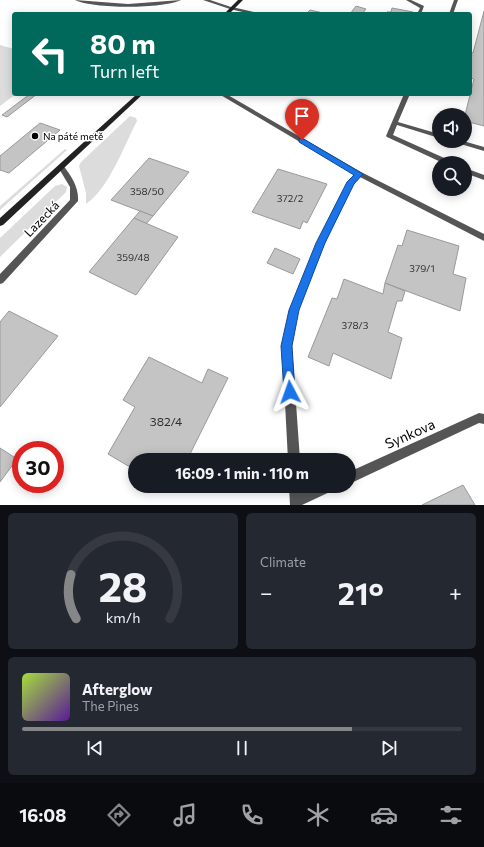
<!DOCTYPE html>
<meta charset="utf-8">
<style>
:root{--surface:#171b24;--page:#242831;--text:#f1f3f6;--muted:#9ea1a6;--line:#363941;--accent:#858687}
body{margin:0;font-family:Commissioner,sans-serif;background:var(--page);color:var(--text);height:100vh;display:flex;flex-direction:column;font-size:15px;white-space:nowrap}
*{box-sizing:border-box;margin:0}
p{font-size:13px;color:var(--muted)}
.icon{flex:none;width:22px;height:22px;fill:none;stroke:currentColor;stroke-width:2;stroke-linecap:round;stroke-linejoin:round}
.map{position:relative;height:505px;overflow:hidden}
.sheet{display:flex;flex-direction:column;gap:8px;padding:8px;background:#0d0f14;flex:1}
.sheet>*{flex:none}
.guide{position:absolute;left:12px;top:12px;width:460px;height:84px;border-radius:4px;box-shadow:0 2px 10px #0003;background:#00695c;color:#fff;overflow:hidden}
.controls{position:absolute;left:432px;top:108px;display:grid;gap:8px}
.controls a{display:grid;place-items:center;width:40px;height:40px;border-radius:50%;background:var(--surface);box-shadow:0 2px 10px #0003;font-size:20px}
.speed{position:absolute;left:12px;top:441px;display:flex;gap:8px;font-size:20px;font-weight:700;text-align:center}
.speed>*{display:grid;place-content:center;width:52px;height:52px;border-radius:50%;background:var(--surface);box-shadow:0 2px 10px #0003;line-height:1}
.speed .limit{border:6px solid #d22;background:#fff;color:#111}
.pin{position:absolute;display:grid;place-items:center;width:34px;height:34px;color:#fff;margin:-41px -17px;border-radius:50% 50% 50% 0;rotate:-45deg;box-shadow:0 0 4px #0007}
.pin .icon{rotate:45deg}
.me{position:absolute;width:44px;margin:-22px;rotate:356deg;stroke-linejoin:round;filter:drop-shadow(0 0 3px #0008)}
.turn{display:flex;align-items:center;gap:14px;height:84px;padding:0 12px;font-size:18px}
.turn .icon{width:52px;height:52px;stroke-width:2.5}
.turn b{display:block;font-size:28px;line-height:34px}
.big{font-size:30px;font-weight:700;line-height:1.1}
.sheet .widget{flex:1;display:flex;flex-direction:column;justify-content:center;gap:6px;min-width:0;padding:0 14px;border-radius:6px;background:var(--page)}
.sheet .dial{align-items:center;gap:0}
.dial svg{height:104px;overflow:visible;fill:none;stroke:var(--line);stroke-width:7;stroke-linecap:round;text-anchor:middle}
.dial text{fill:var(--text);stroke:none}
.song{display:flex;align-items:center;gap:12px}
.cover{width:48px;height:48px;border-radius:6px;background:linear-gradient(135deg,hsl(80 70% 55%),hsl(270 70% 35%))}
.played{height:4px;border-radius:2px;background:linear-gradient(90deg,var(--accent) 75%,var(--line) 75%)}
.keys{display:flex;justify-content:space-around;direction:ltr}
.heat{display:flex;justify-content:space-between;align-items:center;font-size:22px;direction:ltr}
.sheet .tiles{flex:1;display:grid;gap:8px;grid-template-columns:1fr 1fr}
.widget:last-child{grid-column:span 2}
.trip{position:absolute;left:128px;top:453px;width:228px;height:40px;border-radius:20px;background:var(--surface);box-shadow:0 2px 10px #0003;font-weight:700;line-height:40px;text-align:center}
.tabs{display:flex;height:64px;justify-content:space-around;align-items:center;background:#090b0e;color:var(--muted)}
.tabs .icon{width:28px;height:28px}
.tabs .active{color:var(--accent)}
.tabs b{font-size:18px;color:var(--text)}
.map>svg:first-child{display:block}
.green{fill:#dcdcdc}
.building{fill:#c4c4c4;stroke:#999}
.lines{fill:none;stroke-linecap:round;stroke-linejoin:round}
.service{fill:#555;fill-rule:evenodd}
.minor{fill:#555;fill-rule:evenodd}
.secondary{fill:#222;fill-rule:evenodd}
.route{fill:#1a73e8;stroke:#114b97}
.poi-dot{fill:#000;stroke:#fff;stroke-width:1.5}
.labels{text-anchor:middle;stroke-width:3;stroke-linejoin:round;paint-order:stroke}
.far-poi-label{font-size:10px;fill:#000;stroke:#fff;text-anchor:start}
.number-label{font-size:10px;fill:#313131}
.street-label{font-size:12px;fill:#000;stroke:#fff}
.near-number-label{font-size:12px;fill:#313131}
.near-street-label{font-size:14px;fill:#000;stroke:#fff}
</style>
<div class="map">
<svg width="484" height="505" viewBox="0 0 484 505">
<rect width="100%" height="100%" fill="#fff"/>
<!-- green -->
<g class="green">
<polygon points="0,45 14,49 14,94 16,94 0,106"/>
<path d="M130 116 136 118 137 121C125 144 108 190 86 204V193L79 166 81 162Z"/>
<polygon points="65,149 67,150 0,210 0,206"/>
<polygon points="62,184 67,187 66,192 0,257 0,238 55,186"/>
</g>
<!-- building -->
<g class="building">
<polygon points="356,6 366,9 362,14 350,14"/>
<polygon points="392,8 413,12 413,14 395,14 387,12 391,12"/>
<polygon points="310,10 323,13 322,14 306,14"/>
<polygon points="484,11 484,126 465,121 465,115 474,79 470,78 470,64 472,55 470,55 470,52 473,53"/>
<polygon points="30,94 37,94 7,117 2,115"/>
<polygon points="40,123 60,130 9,173 0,170 0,156"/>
<polygon points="149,158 189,172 153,216 111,200"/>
<polygon points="278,169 327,184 307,223 303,221 300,229 252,212"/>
<polygon points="140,211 153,216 146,224 134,218"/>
<polygon points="134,218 178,237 136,295 89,272"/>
<polygon points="407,230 459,246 453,274 466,278 460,311 385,283 398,245 402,246"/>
<polygon points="275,248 300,259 293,274 267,263"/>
<polygon points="344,279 383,294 385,283 405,291 402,301 397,301 388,332 402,338 391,379 333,353 329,366 308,357 332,298 337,299"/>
<polygon points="9,311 58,336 0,407 0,322"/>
<polygon points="149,357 202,383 208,369 228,378 189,456 184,453 181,460 135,460 135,470 108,454 135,407 123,400"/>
<polygon points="0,448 17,459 0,482"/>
<polygon points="463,485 475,505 422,505"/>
</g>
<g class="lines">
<!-- service -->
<g class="service">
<path d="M75 0 128 4 181 0C164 9 92 9 75 0Z"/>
<polygon points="203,0 210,0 234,8 230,9"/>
<polygon points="454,0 458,0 453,14 449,14"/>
<polygon points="404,94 410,94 398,122 439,134 439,138 397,125 393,135 451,161 452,163 443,163 387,137 386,136"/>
<polygon points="453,141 463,141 484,147 484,151 454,142"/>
<polygon points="465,168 484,175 484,180 465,173"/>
</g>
<!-- minor -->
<g class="minor">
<polygon points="406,0 411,0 424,6 421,14 417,14 420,8"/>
<polygon points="232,7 258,13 258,14 251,14 230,9 230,7"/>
<polygon points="219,94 226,94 361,172 484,234 484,241 360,177 354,183 325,243 298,310 292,346 300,460 288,460 282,346 290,310 317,243 348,182 354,174"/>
<path d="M59 165H63C71 176 79 187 78 201L3 283 0 284V274L70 200V187L58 167Z"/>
<polygon points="479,413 484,414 484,424 479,423 349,484 349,472"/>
<polygon points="289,486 301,486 301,493 317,486 336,486 334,490 302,505 290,505"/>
</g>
<!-- secondary -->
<g class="secondary">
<polygon points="238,0 243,0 229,14 224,14"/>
<polygon points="137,94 143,94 3,225 0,226 0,218"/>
</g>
</g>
<!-- route -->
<polygon class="route" points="302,138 363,174 354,184 325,243 299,310 292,346 295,392 294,396 290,398 286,396 284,392 281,346 289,310 316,243 347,182 354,175 299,142 299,139"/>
<!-- markers -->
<circle class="poi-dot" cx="35" cy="136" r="4"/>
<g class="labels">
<!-- far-poi labels -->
<g class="far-poi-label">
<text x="43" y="140">Na páté metě</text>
</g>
<!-- number labels -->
<g class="number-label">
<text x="147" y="195">358/50</text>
<text x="290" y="202">372/2</text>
<text x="133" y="261">359/48</text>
<text x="422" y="272">379/1</text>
<text x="355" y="329">378/3</text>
</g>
<!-- street labels -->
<g class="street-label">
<text transform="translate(42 219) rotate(-46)" y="4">Lazecká</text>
</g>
<!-- near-number labels -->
<g class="near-number-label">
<text x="166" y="426">382/4</text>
</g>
<!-- near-street labels -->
<g class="near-street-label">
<text transform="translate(410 434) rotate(-24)" y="5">Synkova</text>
</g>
</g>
</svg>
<div class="controls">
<a><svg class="icon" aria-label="sound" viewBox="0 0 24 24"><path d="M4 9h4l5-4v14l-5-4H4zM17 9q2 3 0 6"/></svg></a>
<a><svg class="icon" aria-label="search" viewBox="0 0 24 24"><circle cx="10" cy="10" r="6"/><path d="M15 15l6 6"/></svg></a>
</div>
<div class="speed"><div class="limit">30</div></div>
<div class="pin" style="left:302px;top:140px;background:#d93025"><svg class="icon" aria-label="arrive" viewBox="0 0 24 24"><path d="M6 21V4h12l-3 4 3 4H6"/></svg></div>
<svg class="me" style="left:290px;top:392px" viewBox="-20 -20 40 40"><path d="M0-17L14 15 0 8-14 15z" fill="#1a73e8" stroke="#fff" stroke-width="4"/></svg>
<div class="trip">16:09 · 1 min · 110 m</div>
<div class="guide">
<div class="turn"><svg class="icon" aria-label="left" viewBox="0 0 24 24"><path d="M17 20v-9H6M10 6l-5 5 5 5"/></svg><div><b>80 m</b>Turn left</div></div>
</div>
</div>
<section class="sheet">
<div class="tiles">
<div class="widget dial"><svg viewBox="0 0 100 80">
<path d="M14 69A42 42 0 1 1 86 69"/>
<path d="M14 69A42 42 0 0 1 10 35" stroke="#858687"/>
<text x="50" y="56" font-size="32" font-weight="700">28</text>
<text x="50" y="72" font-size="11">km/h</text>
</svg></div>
<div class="widget"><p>Climate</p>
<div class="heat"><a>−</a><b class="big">21°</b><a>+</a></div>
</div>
<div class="widget">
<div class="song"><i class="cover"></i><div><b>Afterglow</b><p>The Pines</p></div></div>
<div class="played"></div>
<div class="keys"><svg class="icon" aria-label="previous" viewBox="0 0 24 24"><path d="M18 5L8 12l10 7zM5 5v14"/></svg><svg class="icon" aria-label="pause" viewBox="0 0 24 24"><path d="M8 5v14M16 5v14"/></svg><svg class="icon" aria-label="next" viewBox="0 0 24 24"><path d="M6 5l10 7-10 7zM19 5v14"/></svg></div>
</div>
</div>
</section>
<nav class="tabs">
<b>16:08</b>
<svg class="icon active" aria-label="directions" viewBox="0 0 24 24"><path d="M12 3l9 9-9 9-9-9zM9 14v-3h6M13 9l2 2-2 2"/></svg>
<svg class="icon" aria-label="music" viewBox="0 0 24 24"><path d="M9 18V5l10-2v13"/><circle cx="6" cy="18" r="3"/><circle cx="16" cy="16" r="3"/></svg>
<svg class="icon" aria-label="phone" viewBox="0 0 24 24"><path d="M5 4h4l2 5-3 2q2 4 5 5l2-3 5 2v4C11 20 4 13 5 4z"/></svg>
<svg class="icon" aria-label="climate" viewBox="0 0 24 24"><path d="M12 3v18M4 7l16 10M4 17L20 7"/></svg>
<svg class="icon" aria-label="car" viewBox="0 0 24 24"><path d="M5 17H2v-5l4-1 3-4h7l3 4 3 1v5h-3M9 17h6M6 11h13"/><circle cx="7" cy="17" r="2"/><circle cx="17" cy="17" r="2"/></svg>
<svg class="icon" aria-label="filters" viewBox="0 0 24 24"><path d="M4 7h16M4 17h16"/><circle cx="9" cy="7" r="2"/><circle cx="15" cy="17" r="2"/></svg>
</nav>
